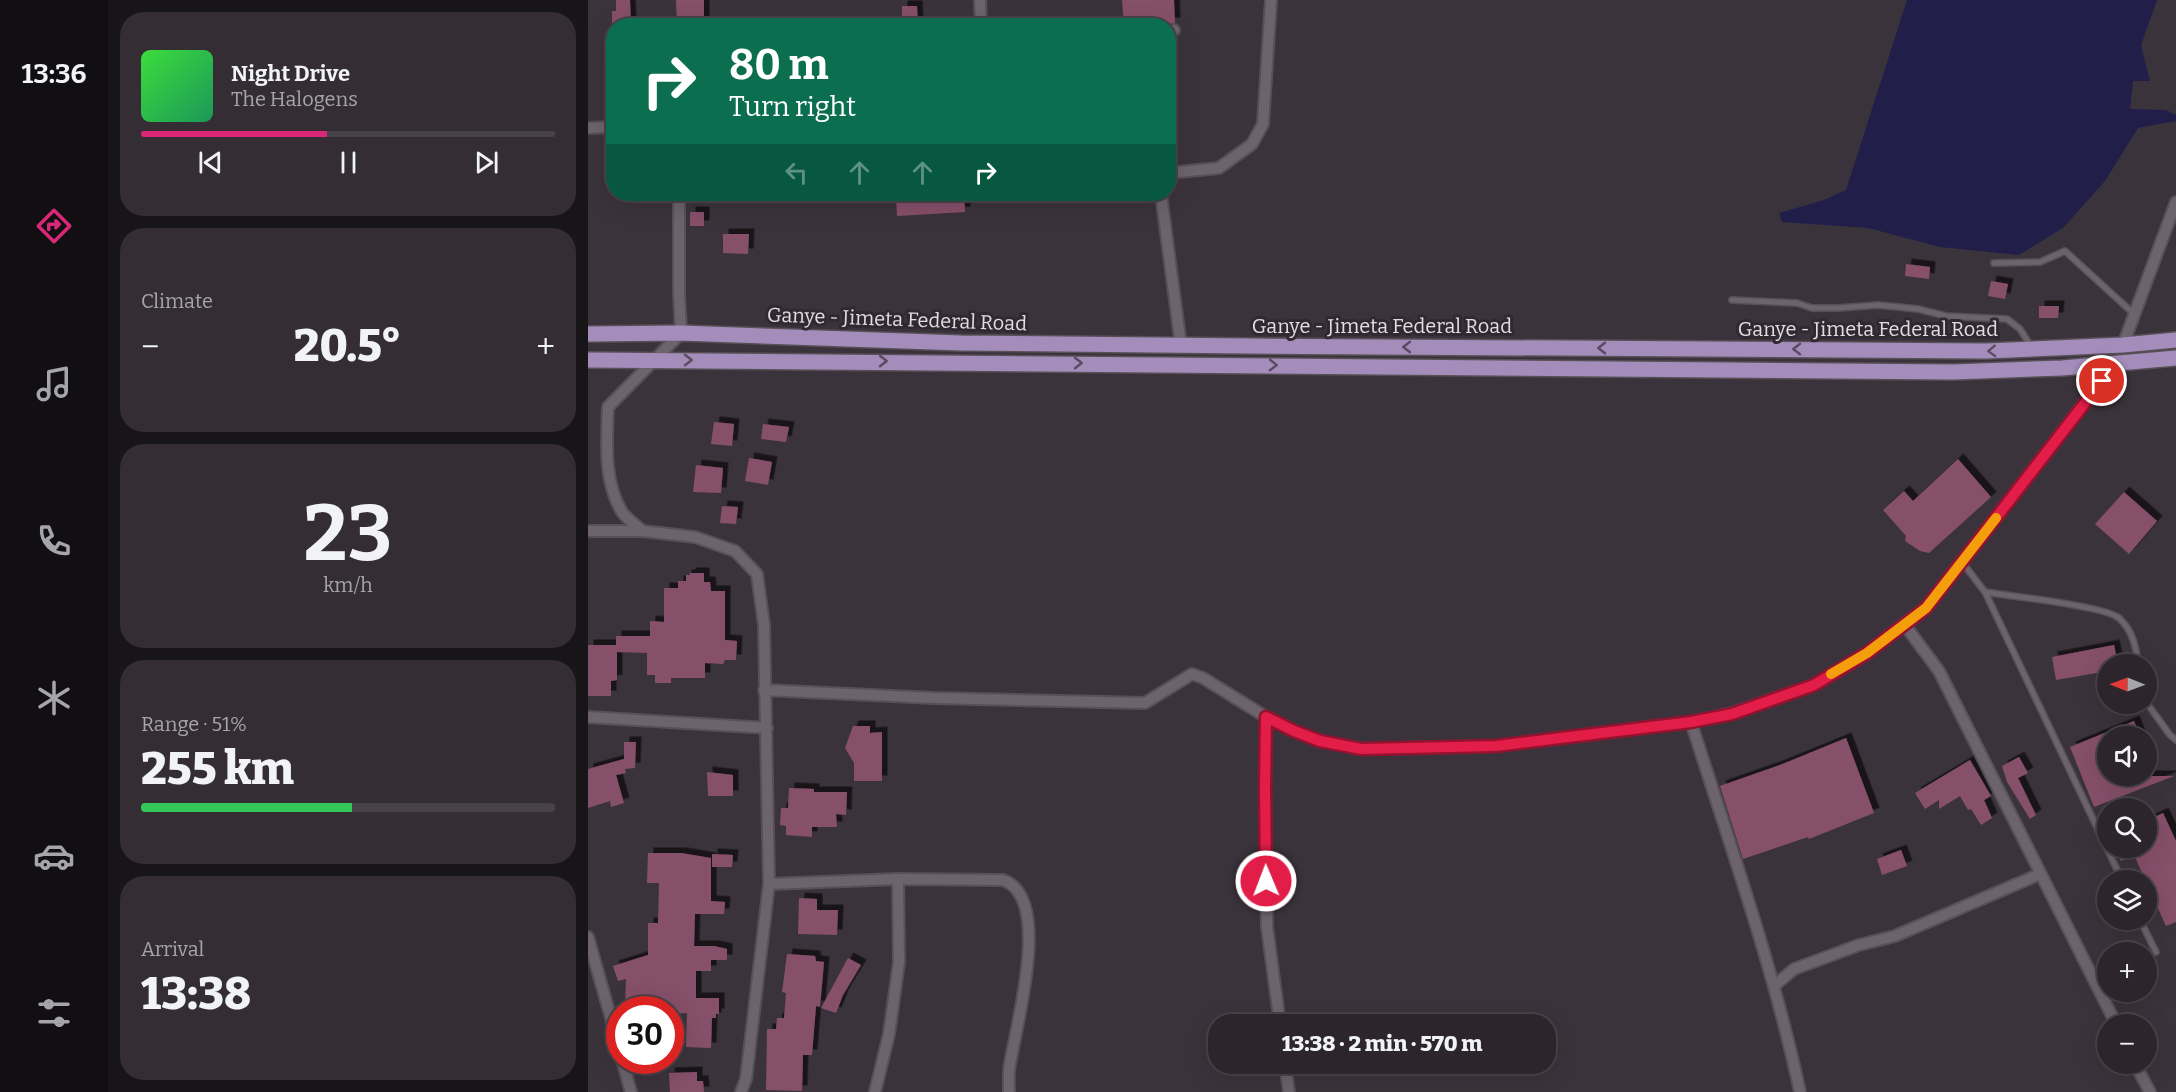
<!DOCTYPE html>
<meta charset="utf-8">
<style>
:root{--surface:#2c262c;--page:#342e34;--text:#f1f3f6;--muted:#a6a5a9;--line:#484348;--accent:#db2777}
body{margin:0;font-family:Bitter,serif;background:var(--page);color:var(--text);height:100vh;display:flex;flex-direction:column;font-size:22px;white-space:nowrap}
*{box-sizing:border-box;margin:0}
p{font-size:20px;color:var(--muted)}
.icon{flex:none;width:33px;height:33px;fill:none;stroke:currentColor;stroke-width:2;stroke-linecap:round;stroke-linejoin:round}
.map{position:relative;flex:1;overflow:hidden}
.panel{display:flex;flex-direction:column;gap:12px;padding:12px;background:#181518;width:480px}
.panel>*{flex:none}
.banner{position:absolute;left:18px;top:18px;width:570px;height:183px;border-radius:24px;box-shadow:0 6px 24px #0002,0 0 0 2px var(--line);background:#0b6e4f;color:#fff;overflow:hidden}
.needle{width:39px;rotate:271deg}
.controls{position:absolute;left:1509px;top:654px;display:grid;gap:12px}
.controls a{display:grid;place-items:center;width:60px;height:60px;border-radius:50%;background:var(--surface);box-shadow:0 6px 24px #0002,0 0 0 2px var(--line);font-size:30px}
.speed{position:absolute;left:18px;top:996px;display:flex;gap:12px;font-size:30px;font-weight:700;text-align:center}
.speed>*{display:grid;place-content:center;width:78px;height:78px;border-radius:50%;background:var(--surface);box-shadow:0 6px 24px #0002,0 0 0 2px var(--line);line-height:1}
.speed .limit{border:9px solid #d22;background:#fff;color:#111}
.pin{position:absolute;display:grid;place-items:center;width:51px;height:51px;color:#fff;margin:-26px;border:3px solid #fff;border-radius:50%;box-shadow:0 2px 6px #0007}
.me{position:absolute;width:66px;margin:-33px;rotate:359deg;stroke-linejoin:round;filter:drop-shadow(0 0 4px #0008)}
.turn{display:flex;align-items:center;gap:21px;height:126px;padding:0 24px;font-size:27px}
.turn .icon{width:78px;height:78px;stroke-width:2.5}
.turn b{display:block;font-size:42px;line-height:51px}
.lanes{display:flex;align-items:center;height:57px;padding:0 24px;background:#0003;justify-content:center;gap:30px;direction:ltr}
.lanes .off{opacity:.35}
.big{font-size:45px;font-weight:800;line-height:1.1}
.panel .card{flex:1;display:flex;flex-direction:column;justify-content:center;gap:9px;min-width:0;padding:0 21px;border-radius:24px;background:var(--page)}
.panel .dial{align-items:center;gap:0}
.dial b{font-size:78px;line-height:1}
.song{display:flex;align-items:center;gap:18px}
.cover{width:72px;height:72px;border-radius:9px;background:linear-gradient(135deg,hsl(120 70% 55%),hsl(150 70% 35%))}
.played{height:6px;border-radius:3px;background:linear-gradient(90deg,var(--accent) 45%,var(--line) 45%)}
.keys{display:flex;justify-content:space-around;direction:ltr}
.heat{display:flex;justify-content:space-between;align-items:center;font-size:33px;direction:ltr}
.charge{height:9px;border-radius:4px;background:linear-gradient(90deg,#34c759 51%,var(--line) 0)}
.trip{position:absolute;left:620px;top:1014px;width:348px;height:60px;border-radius:24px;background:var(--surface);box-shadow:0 6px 24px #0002,0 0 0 2px var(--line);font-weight:800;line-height:60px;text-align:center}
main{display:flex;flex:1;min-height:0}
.dock{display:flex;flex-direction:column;width:108px;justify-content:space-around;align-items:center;background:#120f12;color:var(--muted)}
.dock .icon{width:42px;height:42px}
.dock .on{color:var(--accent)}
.dock b{font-size:27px;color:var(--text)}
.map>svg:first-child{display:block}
.water{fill:#221e4a}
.building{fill:#86506a;filter:url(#shadow)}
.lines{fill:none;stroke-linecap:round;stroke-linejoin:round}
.lane-casing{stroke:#585057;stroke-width:8}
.street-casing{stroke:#585057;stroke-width:14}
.primary-casing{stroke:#585057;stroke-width:18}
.lane{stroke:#6c636c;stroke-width:5}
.street{stroke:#6c636c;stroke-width:10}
.primary{stroke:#a48cbb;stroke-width:15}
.oneway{stroke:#594c61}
.route-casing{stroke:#92132f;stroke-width:15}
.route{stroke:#e11d48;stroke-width:10}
.slow{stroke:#f59e0b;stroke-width:10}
.labels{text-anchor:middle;stroke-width:6;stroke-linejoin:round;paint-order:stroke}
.street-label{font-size:20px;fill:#e2dce1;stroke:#312931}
</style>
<main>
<nav class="dock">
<b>13:36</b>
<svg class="icon on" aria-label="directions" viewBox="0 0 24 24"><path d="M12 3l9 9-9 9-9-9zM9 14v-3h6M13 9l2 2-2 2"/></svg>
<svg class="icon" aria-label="music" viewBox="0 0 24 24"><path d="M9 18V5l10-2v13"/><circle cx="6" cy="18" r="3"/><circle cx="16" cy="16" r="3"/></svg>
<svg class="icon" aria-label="phone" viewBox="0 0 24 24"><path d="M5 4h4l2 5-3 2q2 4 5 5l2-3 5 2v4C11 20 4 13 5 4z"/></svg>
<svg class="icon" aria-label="climate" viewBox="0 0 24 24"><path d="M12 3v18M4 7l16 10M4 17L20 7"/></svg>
<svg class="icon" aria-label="car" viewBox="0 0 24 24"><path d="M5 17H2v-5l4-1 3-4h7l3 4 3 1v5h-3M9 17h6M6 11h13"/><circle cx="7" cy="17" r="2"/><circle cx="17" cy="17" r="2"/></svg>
<svg class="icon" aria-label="filters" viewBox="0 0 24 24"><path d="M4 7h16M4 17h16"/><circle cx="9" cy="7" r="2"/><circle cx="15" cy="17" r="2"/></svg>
</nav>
<section class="panel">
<div class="card">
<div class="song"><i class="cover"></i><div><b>Night Drive</b><p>The Halogens</p></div></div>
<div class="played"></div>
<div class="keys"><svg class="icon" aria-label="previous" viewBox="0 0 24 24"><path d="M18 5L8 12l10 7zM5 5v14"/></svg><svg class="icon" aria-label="pause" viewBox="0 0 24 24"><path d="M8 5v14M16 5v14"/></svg><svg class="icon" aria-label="next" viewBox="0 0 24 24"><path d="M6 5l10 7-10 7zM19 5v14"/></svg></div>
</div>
<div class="card"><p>Climate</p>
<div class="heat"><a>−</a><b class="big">20.5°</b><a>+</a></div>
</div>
<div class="card dial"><b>23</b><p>km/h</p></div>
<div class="card"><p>Range · 51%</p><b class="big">255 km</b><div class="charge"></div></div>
<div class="card"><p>Arrival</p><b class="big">13:38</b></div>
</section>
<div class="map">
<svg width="1588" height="1092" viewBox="0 0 1588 1092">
<defs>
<filter id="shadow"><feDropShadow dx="5.5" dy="-5.5" stdDeviation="0" flood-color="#0009"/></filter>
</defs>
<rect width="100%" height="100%" fill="#3b333b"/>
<!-- water -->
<polygon class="water" points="1319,0 1569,0 1553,45 1562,81 1545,81 1542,109 1578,110 1588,115 1588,121 1550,128 1517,181 1475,228 1431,255 1352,247 1280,228 1194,222 1191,213 1236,200 1258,190"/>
<!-- building -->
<g class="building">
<polygon points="28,0 42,0 43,26 24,26 24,11 28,11"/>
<polygon points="88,0 116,0 116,24 89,25"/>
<polygon points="534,0 586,0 587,23 536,25"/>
<polygon points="314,6 329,6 330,25 314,25"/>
<polygon points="308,194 376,194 377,212 309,216"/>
<rect x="102" y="212" width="14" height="14"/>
<polygon points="135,234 161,234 160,254 135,253"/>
<polygon points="1318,264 1342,267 1341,279 1317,276"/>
<polygon points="1403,281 1420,284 1417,299 1400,296"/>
<polygon points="1451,306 1471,306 1470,318 1451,318"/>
<polygon points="126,422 146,424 144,446 123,444"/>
<polygon points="175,424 201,427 198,442 173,439"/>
<polygon points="161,458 184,462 180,485 157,481"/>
<polygon points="1370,459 1403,497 1341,553 1332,551 1317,541 1318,536 1295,510 1316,491 1325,501"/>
<polygon points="108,465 135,468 133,493 105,492"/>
<polygon points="1536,492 1569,521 1541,554 1507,524"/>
<polygon points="134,506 150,507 148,524 132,523"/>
<polygon points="102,573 116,573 116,582 122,582 123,591 137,591 137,640 149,641 148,660 137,660 135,664 117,663 117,678 83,678 83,683 67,683 67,675 59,675 59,653 29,652 29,680 23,681 23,696 0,696 0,645 28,645 28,636 62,636 62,621 76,622 76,588 90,588 90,581 98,581 98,575 102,575"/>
<polygon points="1526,645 1530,664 1520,664 1520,671 1468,680 1464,657"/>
<polygon points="1546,721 1552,736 1520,736 1520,776 1586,776 1506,807 1482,747"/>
<polygon points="265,726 282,726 282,733 294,732 294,781 266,781 266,763 257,748"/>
<polygon points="1258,738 1286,813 1221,839 1220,837 1155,859 1132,786 1192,765"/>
<polygon points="36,742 48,742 47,768 37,769 38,773 28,775 36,803 23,807 22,801 0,808 0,769 36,759"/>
<polygon points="1431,757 1440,773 1430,778 1448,815 1442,819 1419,782 1414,766"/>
<polygon points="1382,760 1403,796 1396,800 1404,818 1393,825 1383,809 1380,810 1372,796 1351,809 1351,800 1337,809 1327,793"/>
<polygon points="119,772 145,775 145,796 120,796"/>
<polygon points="201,788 226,789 226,792 259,792 258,815 248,814 249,827 224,827 224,837 198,835 198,826 192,825 193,808 200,808"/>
<polygon points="1575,813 1588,841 1588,922 1578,926 1546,855 1533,861 1527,848 1558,848 1558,821"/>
<polygon points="1313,850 1319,866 1294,875 1289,859"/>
<polygon points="60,853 93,853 123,858 123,901 137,902 136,914 107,914 106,946 126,946 139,949 139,960 123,960 123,971 108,971 108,998 131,998 131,1014 128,1014 128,1018 124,1018 123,1048 98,1047 99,1013 82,1014 82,1010 37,1007 38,979 30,981 25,966 60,955 60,923 70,923 71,883 59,883"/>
<polygon points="124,854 145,855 144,867 124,867"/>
<polygon points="211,898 229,899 229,910 250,910 249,935 210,934"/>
<polygon points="199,954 227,956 228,961 236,962 232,1007 228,1006 224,1055 215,1055 214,1091 178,1090 179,1029 188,1029 189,1018 196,1018 198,993 194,992"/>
<polygon points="260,958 273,965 255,995 248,1013 233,1008"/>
<polygon points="109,1072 109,1081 115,1081 116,1092 82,1092 81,1073"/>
</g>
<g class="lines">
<!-- lane casing -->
<g class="lane-casing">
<g id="lane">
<polyline points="1406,263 1452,262 1477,251 1546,314"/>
<polyline points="1144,300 1209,303 1224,308 1250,308 1290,305 1330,309 1358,316 1419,319 1432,329 1444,348"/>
<path d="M1374 562 1397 592C1421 596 1517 606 1531 618 1545 631 1548 647 1550 664"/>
<polyline points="1397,592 1534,880"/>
<polyline points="1558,702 1582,735 1588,740"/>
<polyline points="1552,920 1568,952"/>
</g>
</g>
<!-- street casing -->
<g class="street-casing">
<g id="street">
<polyline points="392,0 393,26"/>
<polyline points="580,30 586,30"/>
<polyline points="0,128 26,127"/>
<polyline points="580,173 631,168 664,144 675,124 683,0"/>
<polyline points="573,194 593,346"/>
<polyline points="1535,345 1588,202"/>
<polyline points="1527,363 1338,608 1316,624 1351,671 1528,1024"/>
<polyline points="0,531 54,531 107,537 147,551 169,574 176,625 181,884 158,1079 153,1092"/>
<path d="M54 531C48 525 39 519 34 512 15 481 19 441 20 407L93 333 91 292V194"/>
<polyline points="176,690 347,698 557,703 604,674 615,678 678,717 707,731 732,741 773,749 908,746 1103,722 1144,713 1226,685 1279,653 1316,624"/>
<polyline points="0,717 179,728"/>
<polyline points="678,717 677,788 679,927 692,1024"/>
<path d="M1103 722C1142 845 1185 966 1212 1092"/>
<path d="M181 884 310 879 415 880C465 897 428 1025 422 1064 420 1073 421 1083 421 1092"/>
<polyline points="0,937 32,1050"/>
<polyline points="1186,986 1206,969 1271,945 1307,936 1452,874"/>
<polyline points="34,1060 43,1092"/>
<polyline points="697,1064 701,1092"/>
<polyline points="1547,1064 1562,1092"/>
<polyline points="287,1092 301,1034 311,962 310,879"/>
</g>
</g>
<!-- primary casing -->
<g class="primary-casing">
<g id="primary">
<polyline points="0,334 93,333 373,343 661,346 1398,351 1535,345 1588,340"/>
<polyline points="0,360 1365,372 1474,368 1588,358"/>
</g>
</g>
<!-- lane -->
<use href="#lane" class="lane"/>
<!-- street -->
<use href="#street" class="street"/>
<!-- primary -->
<use href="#primary" class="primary"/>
</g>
<!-- one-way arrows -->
<defs><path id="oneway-chevron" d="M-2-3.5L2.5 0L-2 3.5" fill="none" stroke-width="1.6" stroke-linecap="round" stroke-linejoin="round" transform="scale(1.5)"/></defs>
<g class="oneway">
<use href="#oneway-chevron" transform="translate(819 347) rotate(-180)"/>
<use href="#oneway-chevron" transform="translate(1014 348) rotate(-180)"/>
<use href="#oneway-chevron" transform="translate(1209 349) rotate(-180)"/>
<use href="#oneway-chevron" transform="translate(1404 351) rotate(178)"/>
<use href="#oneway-chevron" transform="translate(100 360)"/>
<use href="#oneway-chevron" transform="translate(295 361)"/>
<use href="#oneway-chevron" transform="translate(490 363)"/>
<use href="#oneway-chevron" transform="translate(685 365) rotate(1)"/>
</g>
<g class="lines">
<!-- route casing -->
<g class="route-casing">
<polyline id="route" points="678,881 677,788 678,717 706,731 732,741 773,749 908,746 1103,722 1144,714 1226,685 1279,653 1338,608 1514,381"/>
</g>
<!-- route -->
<use href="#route" class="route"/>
<!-- slow -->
<polyline class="slow" points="1243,674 1279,653 1338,608 1408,518"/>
</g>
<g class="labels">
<!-- street labels -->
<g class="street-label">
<text transform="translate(309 319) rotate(2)" y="7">Ganye - Jimeta Federal Road</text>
<text x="794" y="333">Ganye - Jimeta Federal Road</text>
<text x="1280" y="336">Ganye - Jimeta Federal Road</text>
</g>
</g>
</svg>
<div class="controls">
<a><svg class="needle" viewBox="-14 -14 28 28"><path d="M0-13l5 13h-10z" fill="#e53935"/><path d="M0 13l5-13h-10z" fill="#a6a5a9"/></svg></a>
<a><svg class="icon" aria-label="sound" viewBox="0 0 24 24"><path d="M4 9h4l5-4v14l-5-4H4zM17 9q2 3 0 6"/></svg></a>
<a><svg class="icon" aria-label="search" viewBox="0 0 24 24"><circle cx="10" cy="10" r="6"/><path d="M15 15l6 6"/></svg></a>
<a><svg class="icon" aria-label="layers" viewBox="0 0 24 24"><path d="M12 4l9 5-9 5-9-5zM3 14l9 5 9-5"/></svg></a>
<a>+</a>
<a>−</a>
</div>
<div class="speed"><div class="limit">30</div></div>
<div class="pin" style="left:1514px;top:381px;background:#d93025"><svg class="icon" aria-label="arrive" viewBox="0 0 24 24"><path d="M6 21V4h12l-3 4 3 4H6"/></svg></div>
<svg class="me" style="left:678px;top:881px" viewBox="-20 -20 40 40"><circle r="17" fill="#e11d48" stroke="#fff" stroke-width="3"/><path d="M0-11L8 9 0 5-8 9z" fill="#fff"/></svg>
<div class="trip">13:38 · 2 min · 570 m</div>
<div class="banner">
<div class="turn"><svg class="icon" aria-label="right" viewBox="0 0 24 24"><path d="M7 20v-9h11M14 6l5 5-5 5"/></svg><div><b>80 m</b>Turn right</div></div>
<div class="lanes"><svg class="icon off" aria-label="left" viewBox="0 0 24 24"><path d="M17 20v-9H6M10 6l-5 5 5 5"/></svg><svg class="icon off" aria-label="ahead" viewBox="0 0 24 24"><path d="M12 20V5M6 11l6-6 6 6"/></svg><svg class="icon off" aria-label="ahead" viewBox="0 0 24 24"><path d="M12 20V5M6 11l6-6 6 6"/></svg><svg class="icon" aria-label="right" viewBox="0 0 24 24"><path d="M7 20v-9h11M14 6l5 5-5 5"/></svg></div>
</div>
</div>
</main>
